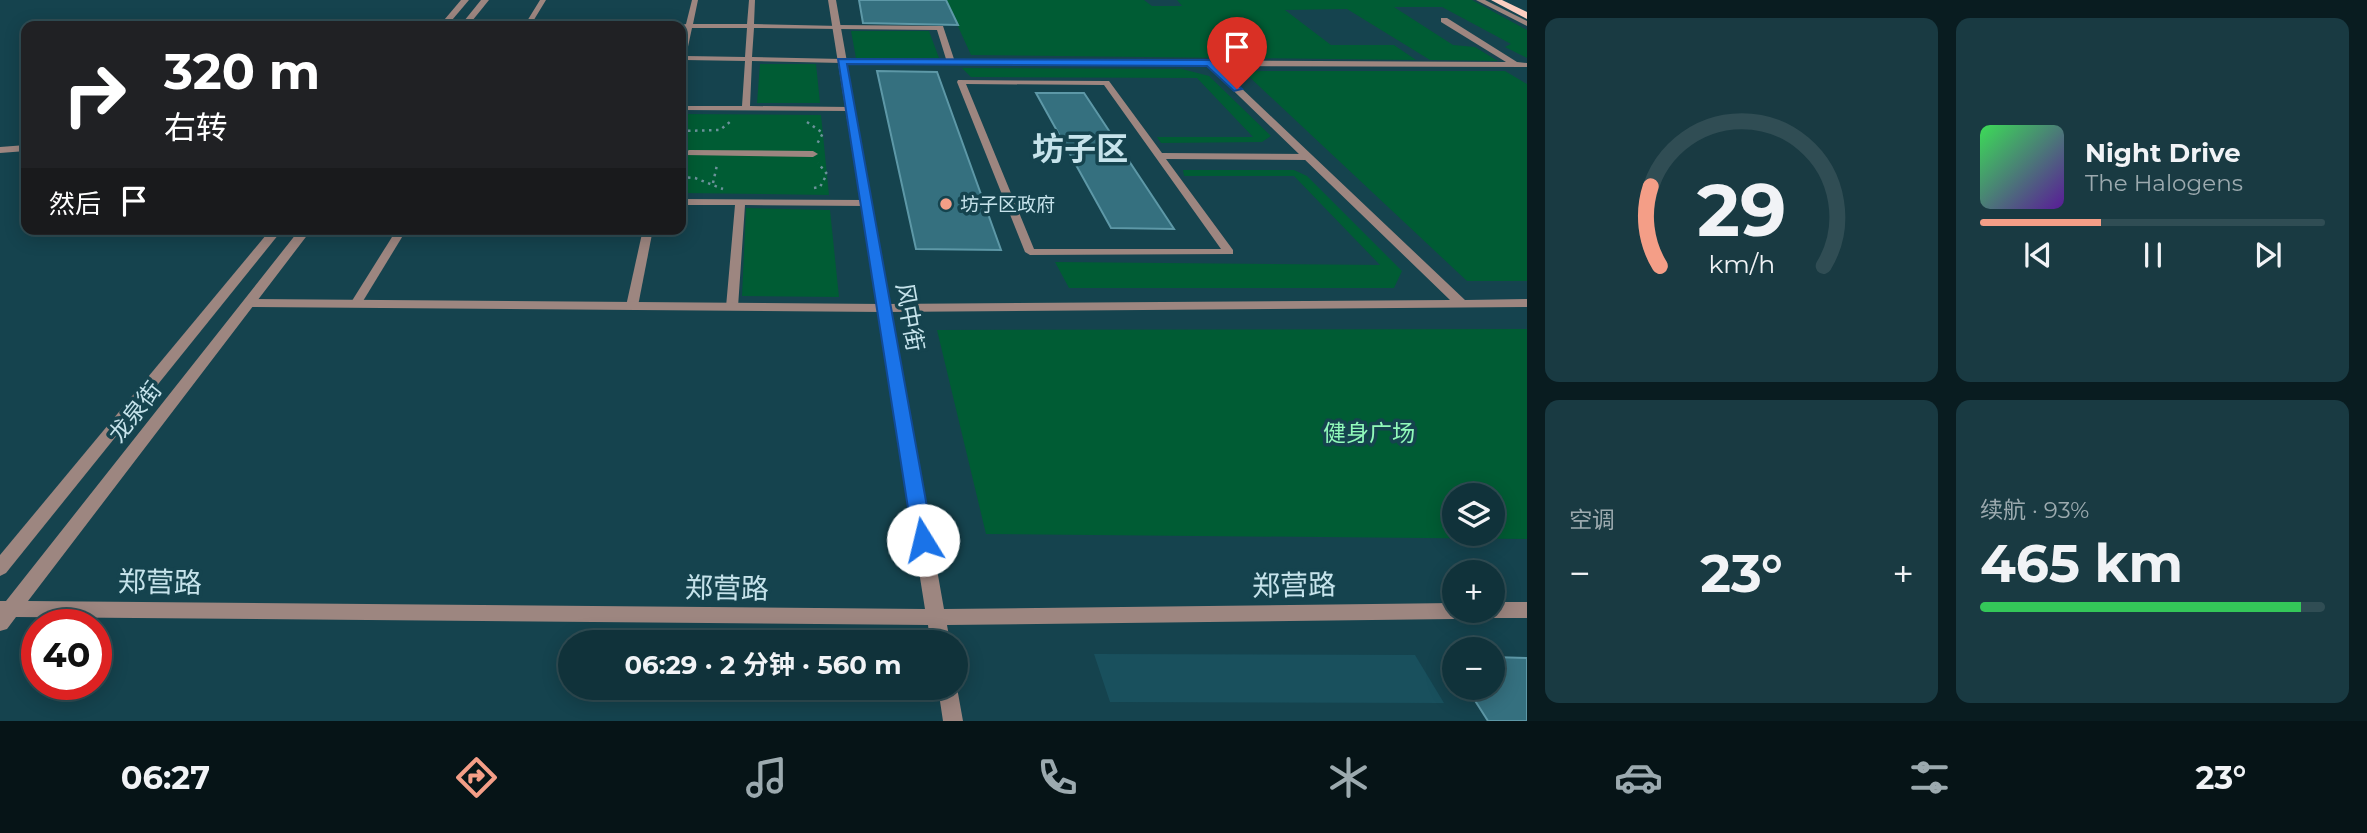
<!DOCTYPE html>
<html lang="zh">
<meta charset="utf-8">
<style>
:root{--surface:#10323a;--page:#193a42;--text:#f1f3f6;--muted:#9caaaf;--line:#304d54;--accent:#f49e87}
body{margin:0;font-family:Montserrat,"Noto Sans SC",sans-serif;background:var(--page);color:var(--text);height:100vh;display:flex;flex-direction:column;font-size:26px;white-space:nowrap}
*{box-sizing:border-box;margin:0}
p{font-size:23px;color:var(--muted)}
.icon{flex:none;width:38px;height:38px;fill:none;stroke:currentColor;stroke-width:2;stroke-linecap:round;stroke-linejoin:round}
.map{position:relative;flex:1;overflow:hidden}
.sheet{display:flex;flex-direction:column;gap:18px;padding:18px;background:#091c20;width:840px}
.sheet>*{flex:none}
.guide{position:absolute;left:21px;top:21px;width:665px;height:214px;border-radius:14px;box-shadow:0 4px 18px #0003,0 0 0 2px var(--line);background:#202124;color:#fff;overflow:hidden}
.tools{position:absolute;left:1442px;top:483px;display:grid;gap:14px}
.tools a{display:grid;place-items:center;width:63px;height:63px;border-radius:50%;background:var(--surface);box-shadow:0 4px 18px #0003,0 0 0 2px var(--line);font-size:35px}
.speed{position:absolute;left:21px;top:609px;display:flex;gap:14px;font-size:35px;font-weight:700;text-align:center}
.speed>*{display:grid;place-content:center;width:91px;height:91px;border-radius:50%;background:var(--surface);box-shadow:0 4px 18px #0003,0 0 0 2px var(--line);line-height:1}
.speed .limit{border:10px solid #d22;background:#fff;color:#111}
.pin{position:absolute;display:grid;place-items:center;width:60px;height:60px;color:#fff;margin:-72px -30px;border-radius:50% 50% 50% 0;rotate:-45deg;box-shadow:0 0 7px #0007}
.pin .icon{rotate:45deg}
.me{position:absolute;width:77px;margin:-38px;rotate:351deg;stroke-linejoin:round;filter:drop-shadow(0 0 5px #0008)}
.turn{display:flex;align-items:center;gap:24px;height:147px;padding:0 28px;font-size:32px}
.turn .icon{width:91px;height:91px;stroke-width:2.5}
.turn b{display:block;font-size:49px;line-height:60px}
.then{display:flex;align-items:center;height:66px;padding:0 28px;background:#0003;gap:14px;font-size:26px}
.big{font-size:52px;font-weight:700;line-height:1.1}
.sheet .widget{flex:1;display:flex;flex-direction:column;justify-content:center;gap:10px;min-width:0;padding:0 24px;border-radius:14px;background:var(--page)}
.sheet .dial{align-items:center;gap:0}
.dial svg{height:182px;overflow:visible;fill:none;stroke:var(--line);stroke-width:7;stroke-linecap:round;text-anchor:middle}
.dial text{fill:var(--text);stroke:none}
.song{display:flex;align-items:center;gap:21px}
.cover{width:84px;height:84px;border-radius:10px;background:linear-gradient(135deg,hsl(130 70% 55%),hsl(270 70% 35%))}
.played{height:7px;border-radius:4px;background:linear-gradient(90deg,var(--accent) 35%,var(--line) 35%)}
.keys{display:flex;justify-content:space-around;direction:ltr}
.heat{display:flex;justify-content:space-between;align-items:center;font-size:38px;direction:ltr}
.charge{height:10px;border-radius:5px;background:linear-gradient(90deg,#34c759 93%,var(--line) 0)}
.sheet .tiles{flex:1;display:grid;gap:18px;grid-template-columns:repeat(2,1fr)}
.trip{position:absolute;left:558px;top:630px;width:410px;height:70px;border-radius:35px;background:var(--surface);box-shadow:0 4px 18px #0003,0 0 0 2px var(--line);font-weight:700;line-height:70px;text-align:center}
.tab-bar{display:flex;height:112px;justify-content:space-around;align-items:center;background:#061417;color:var(--muted)}
.tab-bar .icon{width:49px;height:49px}
.tab-bar .active{color:var(--accent)}
.tab-bar b{font-size:32px;color:var(--text)}
main{display:flex;flex:1;min-height:0}
.map>svg:first-child{display:block}
.built{fill:#19505d}
.green{fill:#005c34;fill-rule:evenodd}
.building{fill:#35707f;stroke:#5d98a7;stroke-width:2}
.lines{fill:none;stroke-linecap:round;stroke-linejoin:round}
.path{stroke:#6c929b;stroke-width:2.5;stroke-dasharray:2.5 4.5;stroke-linecap:butt}
.service{fill:#9d8680;fill-rule:evenodd}
.pedestrian{fill:#9d8680;fill-rule:evenodd}
.minor{fill:#9d8680;fill-rule:evenodd}
.tertiary{fill:#9d8680;fill-rule:evenodd}
.primary{fill:#fccec1;fill-rule:evenodd}
.route{fill:#1a73e8;stroke:#114b97;stroke-width:2}
.poi-dot{fill:#f49e87;stroke:#15434e;stroke-width:2.5}
.labels{text-anchor:middle;stroke-width:7;stroke-linejoin:round;paint-order:stroke}
.far-poi-label{font-size:19px;fill:#c6e3eb;stroke:#15434e;text-anchor:start}
.street-label{font-size:23px;fill:#c6e3eb;stroke:#15434e}
.park-label{font-size:23px;fill:#91faba;stroke:#15434e}
.near-street-label{font-size:28px;fill:#c6e3eb;stroke:#15434e}
.far-town-label{font-size:32px;font-weight:bold;fill:#c6e3eb;stroke:#15434e}
</style>
<main>
<div class="map">
<svg width="1527" height="721" viewBox="0 0 1527 721">
<rect width="100%" height="100%" fill="#15434e"/>
<!-- built -->
<polygon class="built" points="1094,654 1415,655 1444,703 1110,702"/>
<!-- green -->
<g class="green">
<polygon points="946,0 1144,0 1152,6 1182,6 1177,0 1472,0 1527,30 1527,58 1505,47 1511,44 1442,7 1394,7 1453,45 1475,47 1498,61 1430,60 1347,9 1285,10 1331,45 1394,45 1416,60 971,55"/>
<polygon points="851,31 929,31 939,58 856,58"/>
<polygon points="760,64 816,64 820,103 757,103"/>
<polygon points="962,68 1182,69 1209,76 1271,136 1262,142 1161,143 1157,137 1253,137 1197,78 971,77"/>
<polygon points="1243,71 1505,71 1527,84 1527,281 1467,281"/>
<polygon points="681,114 821,115 829,195 681,193"/>
<polygon points="1183,170 1294,170 1307,176 1402,271 1394,288 1069,288 1055,262 1380,265 1294,176 1184,176"/>
<polygon points="746,208 830,210 839,297 742,296"/>
<path d="M1527 329V539L986 534 937 330ZM1454 495H1493V534H1454Z"/>
</g>
<!-- building -->
<g class="building">
<polygon points="859,0 946,0 958,25 863,23"/>
<polygon points="877,71 937,72 1001,250 916,249"/>
<polygon points="1036,93 1084,93 1174,229 1111,228"/>
<polygon points="1493,657 1527,658 1527,721 1488,721 1467,688 1493,688"/>
</g>
<g class="lines">
<!-- path -->
<g class="path">
<polyline points="807,122 823,133 817,144"/>
<polyline points="681,131 720,130 731,121"/>
<polyline points="681,177 695,178 723,189"/>
<polyline points="713,183 717,165"/>
<polyline points="814,188 820,187 827,174 818,163"/>
</g>
<!-- service -->
<g class="service">
<polygon points="540,0 546,0 532,23 674,24 677,26 524,26"/>
<path d="M692 0H698L693 24H747L749 0H755L754 24 840 26V28L838 29 754 28 752 57 842 59 846 61 842 63 752 61 750 106 850 107 854 109 850 111 681 110V106H742L745 61 685 60 681 63V47L685 28 678 26 686 24ZM692 28H747L745 57 686 56Z"/>
<path d="M958 80 1106 81H1109L1162 153 1308 154 1312 157 1308 160 1166 159 1233 250V254L1030 255 1025 252 957 82ZM966 84 1104 85 1221 249H1034Z"/>
<polygon points="681,199 866,200 871,203 866,206 745,205 738,307 732,310 726,307 735,205 681,205"/>
<polygon points="397,229 407,229 360,306 352,306 350,304"/>
<polygon points="643,229 653,229 638,306 632,309 626,306"/>
</g>
<!-- pedestrian -->
<polygon class="pedestrian" points="689,150 813,151 818,154 813,157 685,155 684,153"/>
<!-- minor -->
<g class="minor">
<polygon points="1441,18 1447,18 1517,62 1527,63 1527,67 1218,66 1465,300 1527,299 1527,307 884,312 249,307 243,303 249,299 884,304 1450,300 1208,66 842,63 838,61 839,59 946,59 937,30 838,29 834,27 838,25 943,26 954,59 1506,62 1441,22"/>
<polygon points="26,145 26,151 0,153 0,147"/>
</g>
<!-- tertiary -->
<g class="tertiary">
<polygon points="461,0 469,0 447,26 439,26"/>
<polygon points="481,0 489,0 468,26 460,26"/>
<polygon points="828,0 836,0 944,609 1454,603 1454,611 1463,611 1461,617 1454,619 947,625 950,642 930,642 928,625 16,617 7,629 0,631 0,601 6,601 300,229 312,229 28,601 925,609"/>
<polygon points="1476,0 1485,0 1527,21 1527,26"/>
<polygon points="271,229 283,229 6,573 0,576 0,555"/>
<polygon points="1493,602 1527,602 1527,618 1493,618 1486,616 1484,611 1493,611"/>
<polygon points="956,682 963,721 943,721 938,688 956,688"/>
</g>
<!-- primary -->
<polygon class="primary" points="1491,0 1502,0 1527,12 1527,19"/>
</g>
<!-- route -->
<polygon class="route" points="838,59 1210,60 1242,89 1234,91 1207,66 847,64 933,540 930,546 923,548 916,546 913,540"/>
<!-- markers -->
<circle class="poi-dot" cx="946" cy="204" r="7"/>
<g class="labels">
<!-- far-poi labels -->
<g class="far-poi-label">
<text x="960" y="211">坊子区政府</text>
</g>
<!-- street labels -->
<g class="street-label">
<text transform="translate(910 317) rotate(80)" y="8">风中街</text>
<text transform="translate(135 412) rotate(-52)" y="8">龙泉街</text>
</g>
<!-- park labels -->
<g class="park-label">
<text x="1369" y="441">健身广场</text>
</g>
<!-- near-street labels -->
<g class="near-street-label">
<text transform="translate(160 582) rotate(1)" y="10">郑营路</text>
<text transform="translate(1294 585) rotate(-1)" y="10">郑营路</text>
<text transform="translate(727 588) rotate(1)" y="10">郑营路</text>
</g>
<!-- far-town labels -->
<g class="far-town-label">
<text x="1080" y="160">坊子区</text>
</g>
</g>
</svg>
<div class="tools">
<a><svg class="icon" aria-label="layers" viewBox="0 0 24 24"><path d="M12 4l9 5-9 5-9-5zM3 14l9 5 9-5"/></svg></a>
<a>+</a>
<a>−</a>
</div>
<div class="speed"><div class="limit">40</div></div>
<div class="pin" style="left:1237px;top:89px;background:#d93025"><svg class="icon" aria-label="arrive" viewBox="0 0 24 24"><path d="M6 21V4h12l-3 4 3 4H6"/></svg></div>
<svg class="me" style="left:923px;top:540px" viewBox="-20 -20 40 40"><circle r="19" fill="#fff"/><path d="M0-13L10 11 0 6-10 11z" fill="#1a73e8"/></svg>
<div class="trip">06:29 · 2 分钟 · 560 m</div>
<div class="guide">
<div class="turn"><svg class="icon" aria-label="right" viewBox="0 0 24 24"><path d="M7 20v-9h11M14 6l5 5-5 5"/></svg><div><b>320 m</b>右转</div></div>
<div class="then">然后<svg class="icon" aria-label="arrive" viewBox="0 0 24 24"><path d="M6 21V4h12l-3 4 3 4H6"/></svg></div>
</div>
</div>
<section class="sheet">
<div class="tiles">
<div class="widget dial"><svg viewBox="0 0 100 80">
<path d="M14 69A42 42 0 1 1 86 69"/>
<path d="M14 69A42 42 0 0 1 10 34" stroke="#f49e87"/>
<text x="50" y="56" font-size="32" font-weight="700">29</text>
<text x="50" y="72" font-size="11">km/h</text>
</svg></div>
<div class="widget">
<div class="song"><i class="cover"></i><div><b>Night Drive</b><p>The Halogens</p></div></div>
<div class="played"></div>
<div class="keys"><svg class="icon" aria-label="previous" viewBox="0 0 24 24"><path d="M18 5L8 12l10 7zM5 5v14"/></svg><svg class="icon" aria-label="pause" viewBox="0 0 24 24"><path d="M8 5v14M16 5v14"/></svg><svg class="icon" aria-label="next" viewBox="0 0 24 24"><path d="M6 5l10 7-10 7zM19 5v14"/></svg></div>
</div>
<div class="widget"><p>空调</p>
<div class="heat"><a>−</a><b class="big">23°</b><a>+</a></div>
</div>
<div class="widget"><p>续航 · 93%</p><b class="big">465 km</b><div class="charge"></div></div>
</div>
</section>
</main>
<nav class="tab-bar">
<b>06:27</b>
<svg class="icon active" aria-label="directions" viewBox="0 0 24 24"><path d="M12 3l9 9-9 9-9-9zM9 14v-3h6M13 9l2 2-2 2"/></svg>
<svg class="icon" aria-label="music" viewBox="0 0 24 24"><path d="M9 18V5l10-2v13"/><circle cx="6" cy="18" r="3"/><circle cx="16" cy="16" r="3"/></svg>
<svg class="icon" aria-label="phone" viewBox="0 0 24 24"><path d="M5 4h4l2 5-3 2q2 4 5 5l2-3 5 2v4C11 20 4 13 5 4z"/></svg>
<svg class="icon" aria-label="climate" viewBox="0 0 24 24"><path d="M12 3v18M4 7l16 10M4 17L20 7"/></svg>
<svg class="icon" aria-label="car" viewBox="0 0 24 24"><path d="M5 17H2v-5l4-1 3-4h7l3 4 3 1v5h-3M9 17h6M6 11h13"/><circle cx="7" cy="17" r="2"/><circle cx="17" cy="17" r="2"/></svg>
<svg class="icon" aria-label="filters" viewBox="0 0 24 24"><path d="M4 7h16M4 17h16"/><circle cx="9" cy="7" r="2"/><circle cx="15" cy="17" r="2"/></svg>
<b>23°</b>
</nav>
